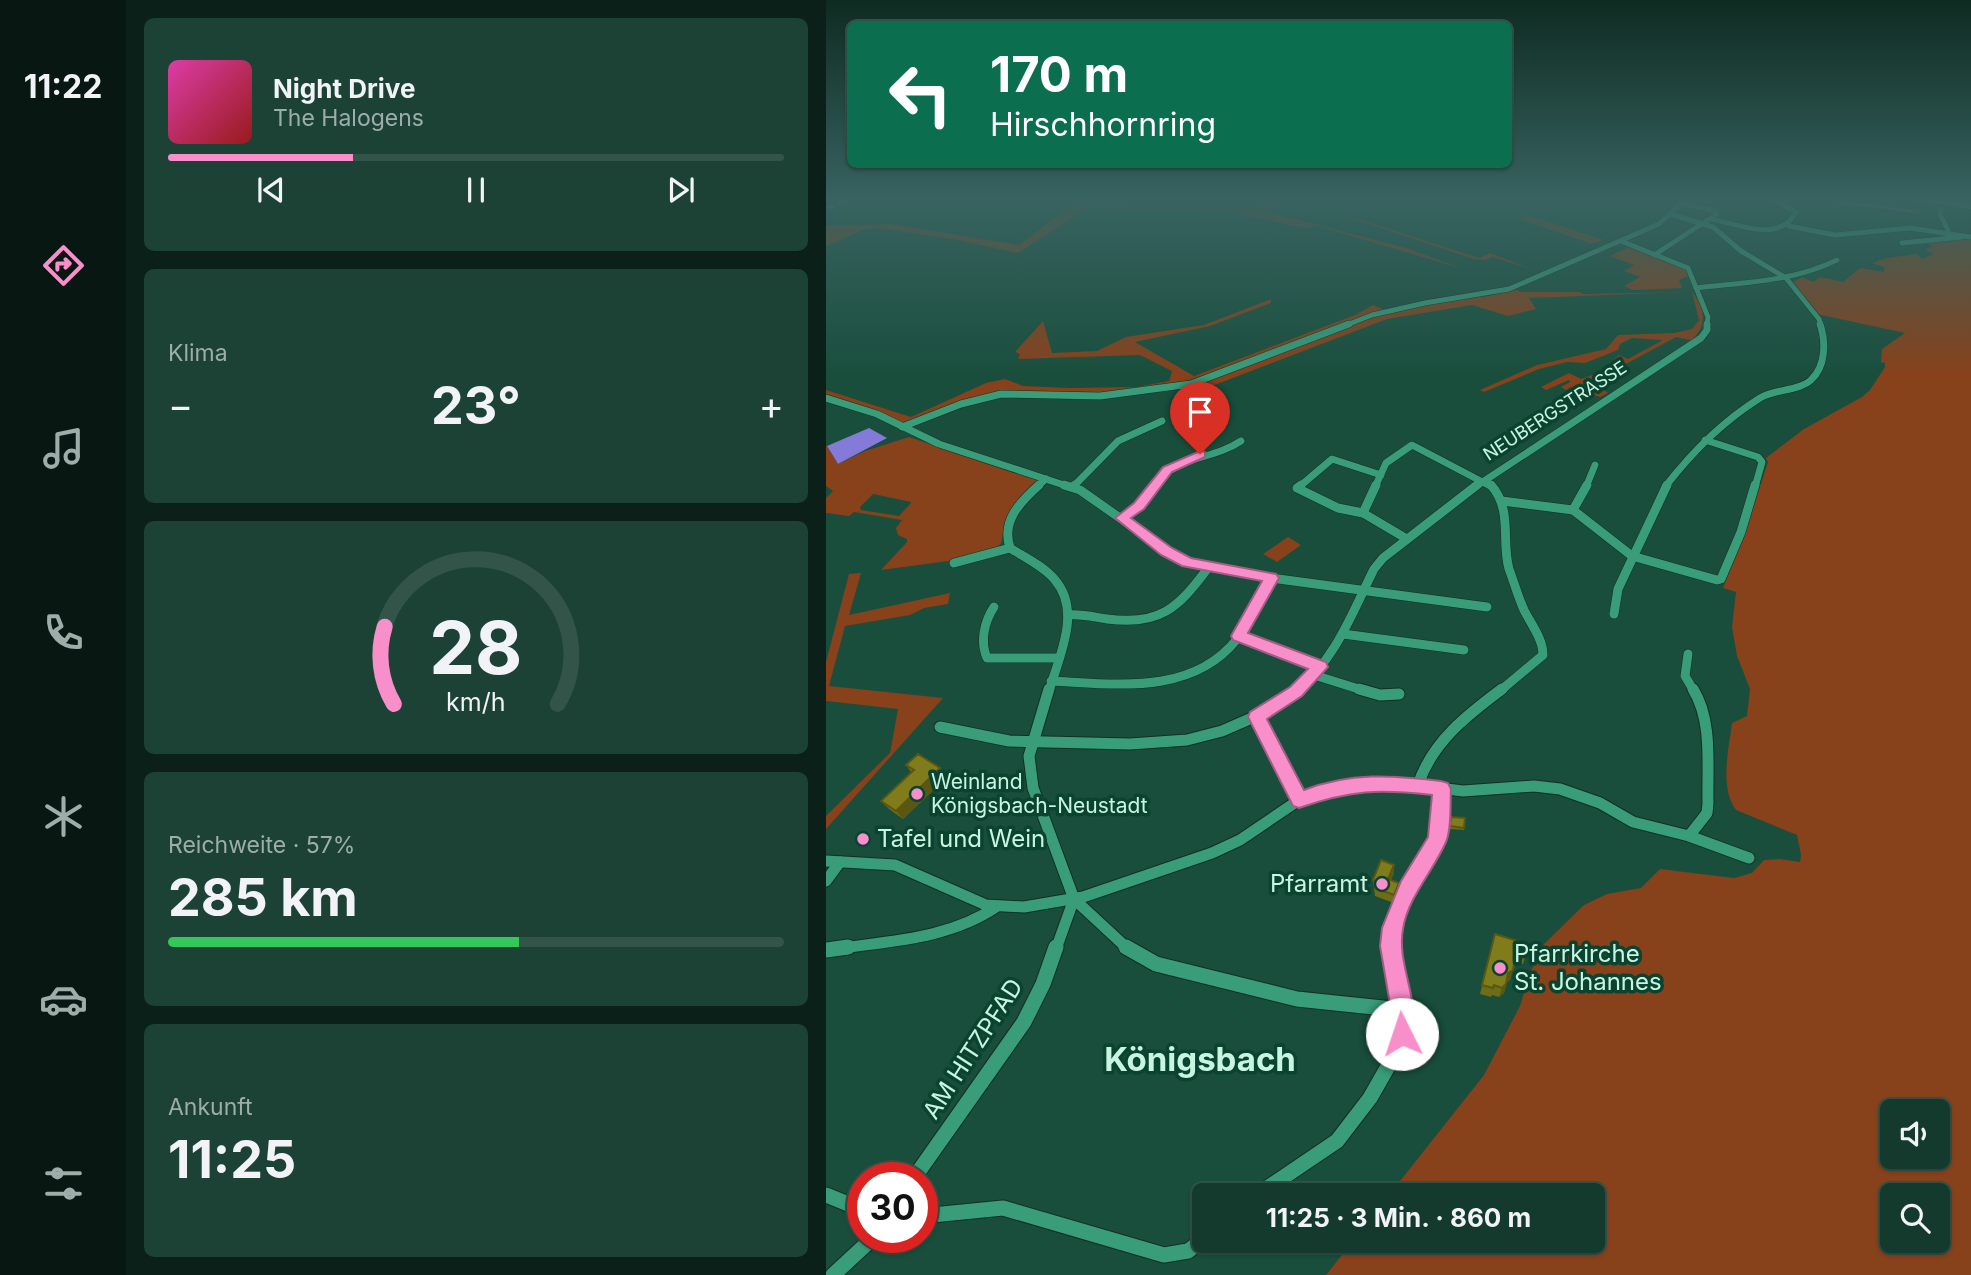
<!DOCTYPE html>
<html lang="de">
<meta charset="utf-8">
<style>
:root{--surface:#133a2d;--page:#1c4135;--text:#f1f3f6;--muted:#9dadaa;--line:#325449;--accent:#f98fca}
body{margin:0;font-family:Inter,sans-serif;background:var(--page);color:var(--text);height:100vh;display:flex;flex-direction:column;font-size:26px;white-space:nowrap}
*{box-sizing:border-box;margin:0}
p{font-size:23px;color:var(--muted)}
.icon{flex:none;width:38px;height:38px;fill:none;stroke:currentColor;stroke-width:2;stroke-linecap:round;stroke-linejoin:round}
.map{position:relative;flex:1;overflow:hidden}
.drawer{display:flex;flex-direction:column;gap:18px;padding:18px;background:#0a2019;width:700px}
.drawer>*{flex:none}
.guide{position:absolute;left:21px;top:21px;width:665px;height:147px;border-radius:10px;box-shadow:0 2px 5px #0004,0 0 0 2px var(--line);background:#0b6e4f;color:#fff;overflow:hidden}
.tools{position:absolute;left:1054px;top:1099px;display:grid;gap:14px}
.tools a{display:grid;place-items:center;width:70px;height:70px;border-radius:10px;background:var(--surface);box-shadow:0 2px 5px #0004,0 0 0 2px var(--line);font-size:35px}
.speed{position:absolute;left:21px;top:1162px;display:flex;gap:14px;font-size:35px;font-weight:700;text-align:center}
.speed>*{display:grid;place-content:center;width:91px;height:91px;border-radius:50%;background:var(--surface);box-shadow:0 2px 5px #0004,0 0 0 2px var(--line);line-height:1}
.speed .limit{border:10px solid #d22;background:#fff;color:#111}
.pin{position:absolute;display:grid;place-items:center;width:60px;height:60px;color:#fff;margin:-72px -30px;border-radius:50% 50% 50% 0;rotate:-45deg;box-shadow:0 0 7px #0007}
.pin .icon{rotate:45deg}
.me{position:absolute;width:77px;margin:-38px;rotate:356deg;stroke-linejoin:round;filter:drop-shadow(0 0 5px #0008)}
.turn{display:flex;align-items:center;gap:24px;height:147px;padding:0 28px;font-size:32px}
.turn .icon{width:91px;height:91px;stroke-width:2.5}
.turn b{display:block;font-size:49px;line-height:60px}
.big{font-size:52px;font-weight:700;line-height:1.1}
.drawer .tile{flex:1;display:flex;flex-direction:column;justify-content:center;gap:10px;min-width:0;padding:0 24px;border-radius:10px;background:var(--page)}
.drawer .dial{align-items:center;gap:0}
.dial svg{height:182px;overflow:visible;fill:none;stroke:var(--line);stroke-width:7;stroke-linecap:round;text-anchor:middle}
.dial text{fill:var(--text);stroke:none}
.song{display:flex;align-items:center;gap:21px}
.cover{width:84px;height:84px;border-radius:10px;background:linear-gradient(135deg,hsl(320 70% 55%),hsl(0 70% 35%))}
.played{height:7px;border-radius:4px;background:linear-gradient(90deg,var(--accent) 30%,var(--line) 30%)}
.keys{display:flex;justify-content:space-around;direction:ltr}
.heat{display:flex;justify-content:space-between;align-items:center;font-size:38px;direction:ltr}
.charge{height:10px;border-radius:5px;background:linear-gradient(90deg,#34c759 57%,var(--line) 0)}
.trip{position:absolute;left:366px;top:1183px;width:413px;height:70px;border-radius:10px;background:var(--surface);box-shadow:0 2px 5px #0004,0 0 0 2px var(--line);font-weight:700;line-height:70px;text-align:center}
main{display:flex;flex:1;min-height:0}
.tab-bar{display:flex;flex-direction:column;width:126px;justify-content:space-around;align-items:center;background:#081712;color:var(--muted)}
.tab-bar .icon{width:49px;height:49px}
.tab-bar .current{color:var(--accent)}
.tab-bar b{font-size:32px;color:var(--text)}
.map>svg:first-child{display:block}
.green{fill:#87411b;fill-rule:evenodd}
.water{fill:#847ada}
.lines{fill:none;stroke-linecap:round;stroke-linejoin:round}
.stream{stroke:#847ada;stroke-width:2}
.minor-far4-casing{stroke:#113025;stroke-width:6}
.minor-far3-casing{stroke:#113025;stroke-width:8}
.minor-far2-casing{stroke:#113025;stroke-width:10}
.minor-far1-casing{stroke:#113025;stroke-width:13}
.minor-casing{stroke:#113025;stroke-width:17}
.minor-far4{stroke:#399d7a;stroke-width:5}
.minor-far3{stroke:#399d7a;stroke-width:7}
.minor-far2{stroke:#399d7a;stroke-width:9}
.minor-far1{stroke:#399d7a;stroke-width:11}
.minor{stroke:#399d7a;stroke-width:15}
.rail-casing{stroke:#76a693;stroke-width:3.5}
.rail{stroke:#0b4331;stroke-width:2;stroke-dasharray:4.5;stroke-linecap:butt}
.wall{fill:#6f6b17}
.shaded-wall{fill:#5a5713}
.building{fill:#817c1b;stroke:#5a5713;stroke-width:2}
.route{fill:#f98fca;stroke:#a25d83;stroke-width:2}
.poi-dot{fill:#f98fca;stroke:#0b4331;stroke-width:2.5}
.labels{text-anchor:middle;stroke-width:7;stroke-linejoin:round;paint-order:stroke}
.far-street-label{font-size:18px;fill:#c8f5e1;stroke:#0b4331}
.poi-label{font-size:21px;fill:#c8f5e1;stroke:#0b4331;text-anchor:start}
.near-poi-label{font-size:24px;fill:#c8f5e1;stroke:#0b4331;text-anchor:start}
.near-street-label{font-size:24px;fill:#c8f5e1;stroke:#0b4331}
.near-district-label{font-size:33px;font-weight:bold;fill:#c8f5e1;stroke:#0b4331}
</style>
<main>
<nav class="tab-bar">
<b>11:22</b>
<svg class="icon current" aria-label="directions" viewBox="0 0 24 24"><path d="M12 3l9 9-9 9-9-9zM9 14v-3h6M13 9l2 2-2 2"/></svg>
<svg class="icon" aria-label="music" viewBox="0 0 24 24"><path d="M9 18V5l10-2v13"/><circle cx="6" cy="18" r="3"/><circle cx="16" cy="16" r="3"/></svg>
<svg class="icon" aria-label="phone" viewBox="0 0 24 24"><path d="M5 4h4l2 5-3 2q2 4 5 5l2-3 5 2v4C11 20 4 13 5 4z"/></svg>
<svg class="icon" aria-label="climate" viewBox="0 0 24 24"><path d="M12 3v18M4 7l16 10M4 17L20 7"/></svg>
<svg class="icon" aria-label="car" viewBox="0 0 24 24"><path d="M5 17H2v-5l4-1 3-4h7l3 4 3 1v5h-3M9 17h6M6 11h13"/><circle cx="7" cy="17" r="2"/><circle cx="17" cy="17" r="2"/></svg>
<svg class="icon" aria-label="filters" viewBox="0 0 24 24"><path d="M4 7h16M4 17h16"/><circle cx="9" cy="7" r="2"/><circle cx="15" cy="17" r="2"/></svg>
</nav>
<section class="drawer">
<div class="tile">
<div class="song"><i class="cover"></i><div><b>Night Drive</b><p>The Halogens</p></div></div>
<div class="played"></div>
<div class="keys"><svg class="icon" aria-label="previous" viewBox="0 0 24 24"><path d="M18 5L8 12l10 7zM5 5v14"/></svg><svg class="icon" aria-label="pause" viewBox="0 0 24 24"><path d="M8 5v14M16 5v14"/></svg><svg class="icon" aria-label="next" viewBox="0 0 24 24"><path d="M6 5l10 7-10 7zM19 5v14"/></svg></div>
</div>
<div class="tile"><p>Klima</p>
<div class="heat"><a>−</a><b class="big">23°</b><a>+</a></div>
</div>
<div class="tile dial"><svg viewBox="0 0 100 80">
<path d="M14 69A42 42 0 1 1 86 69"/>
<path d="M14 69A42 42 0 0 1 10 35" stroke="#f98fca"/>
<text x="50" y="56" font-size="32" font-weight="700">28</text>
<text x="50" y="72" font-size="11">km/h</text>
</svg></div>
<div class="tile"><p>Reichweite · 57%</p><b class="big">285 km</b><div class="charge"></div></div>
<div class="tile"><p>Ankunft</p><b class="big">11:25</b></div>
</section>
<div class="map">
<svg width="1145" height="1275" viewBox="0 0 1145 1275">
<rect width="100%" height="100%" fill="#194e3c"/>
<!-- green -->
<g class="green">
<polygon points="456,198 468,198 442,212 580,248 634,268 491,226 480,228 411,214 414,211 262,208 192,253 132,240 51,228 40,229 0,246 0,226 65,224 193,245 247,204 425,208"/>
<path d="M976 198H1052L1051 200C1064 207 1079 210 1093 211L1096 215 1032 206H1002L997 200Z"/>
<polygon points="700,214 778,240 766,244 693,219"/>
<polygon points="527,217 653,258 664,253 708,270 667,257 659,260 648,259 524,218"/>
<path d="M1145 238V1275H500L527 1241H766V1195H563L658 1075 694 1006 704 973 718 944 758 905 781 894 815 888 834 869 908 878 926 873 938 860 954 859 974 862 975 855 971 835 910 810C893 788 903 748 906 723L921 716 924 689 911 656 906 627 910 592 897 588 919 533 942 462 940 458 978 429 1036 397 1044 390 1059 367V363L1055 362 1056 349 1079 333 991 314 967 282 976 277 987 282 994 277 1017 282 1034 268 1058 272V267L1046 263 1061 258 1091 254 1096 259 1108 254 1099 250 1107 246 1095 242ZM1066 1111H1111V1157H1066ZM1066 1195H1111V1241H1066Z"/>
<polygon points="803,247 859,269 862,276 853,280 856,288 807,290 798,286 814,277 798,271 808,265 784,256"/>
<polygon points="688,289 695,292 754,292 757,294 860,292 703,298 710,309 682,316 646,305 561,319 378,389 368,390 363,386 543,318 615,301 663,296"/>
<path d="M866 292C879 307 882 326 865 340L850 337 800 364 787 360 793 355 802 359 837 340 806 338 794 344 792 350 759 363 741 362 713 369 658 392 654 390 711 365 780 349 792 335 848 333 866 329 873 320Z"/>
<polygon points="445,299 445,303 384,326 309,342 368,376 529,315 547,305 559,310 371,380 276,395 170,392 79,425 0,396 0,390 85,417 160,383 179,379 197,386 243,388 310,387 343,381 346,371 314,355 192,359 194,354 189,352 217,321 226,353 271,351 300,337 378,325"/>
<polygon points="743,373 755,379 769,374 778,378 765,389 771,392 778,390 782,393 774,397 745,387 740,390 735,387 744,382 743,380 720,390 715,387"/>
<path d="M83 437 213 481 180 519 175 543 171 548 130 560 55 570 81 542V539L72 535 70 528 76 520 28 512 23 516 0 513V498L7 491 0 486V445L12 464 39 451ZM47 494 85 502V503L73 516 35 510 34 507Z"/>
<polygon points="462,537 475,545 451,562 437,554"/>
<polygon points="35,573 23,615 124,593 122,604 98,608 84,615 19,626 3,686 117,698 0,829 0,816 64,753 72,709 0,701 0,662 23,574"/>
</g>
<!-- water -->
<polygon class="water" points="43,428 61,438 12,464 1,446"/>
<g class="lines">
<!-- stream -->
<polyline class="stream" points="1009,198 1020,203 1087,211"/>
<!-- minor-far4 casing -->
<g class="minor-far4-casing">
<g id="minor-far4">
<polyline points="1089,198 1145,207"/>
<polyline points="1115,209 1114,214 1122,230"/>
<polyline points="844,214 887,227 915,251 960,278 993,319 995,326"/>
<path d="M885 219C913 224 953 244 970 212L946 198"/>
<polyline points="963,226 1009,235 1084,228 1145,237"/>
<polyline points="795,241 862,268 882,317 881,326"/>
<polyline points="1076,243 1136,237"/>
<polyline points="828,255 891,214 890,211 854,203"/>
<path d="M870 288C919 282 966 282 1011 260"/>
<polyline points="518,326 546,315 599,303 683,289 833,224 861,198"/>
</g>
</g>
<!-- minor-far3 casing -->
<g class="minor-far3-casing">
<g id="minor-far3">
<polyline points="0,398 51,414 113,444 244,487"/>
<polyline points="76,427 135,404 175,394 274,396 365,384 523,324"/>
<polyline points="879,440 932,457 936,462 929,487"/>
<polyline points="211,487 220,479"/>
<polyline points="247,487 292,441 336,421"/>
<path d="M327 487C353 453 383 462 415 441"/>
<polyline points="473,487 506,459 555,475"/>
<polyline points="549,487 560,463 586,445 666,487"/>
<polyline points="649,487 875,338 881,330 881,324"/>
<polyline points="760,487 769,465"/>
<path d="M839 487C866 452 897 421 934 398 949 389 973 391 985 380 1000 366 1000 342 994 324"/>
</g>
</g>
<!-- minor-far2 casing -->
<g class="minor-far2-casing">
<g id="minor-far2">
<polyline points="238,485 254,490 341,551 372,565 445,578 661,607"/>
<polyline points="475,485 471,488 512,508 537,513 581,539"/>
<path d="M665 485C687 510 675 541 683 569 688 582 692 597 698 610 705 624 717 639 717 655L674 691"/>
<polyline points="247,487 249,485"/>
<polyline points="676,501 747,510 806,556 891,580 895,579 915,532 929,485"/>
<polyline points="747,510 761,485"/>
<polyline points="537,513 550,485"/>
<polyline points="296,518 311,507 328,485"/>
<path d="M184 548C198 557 219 567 229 580 256 611 233 657 223 691"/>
<path d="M184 548C175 521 194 502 213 485"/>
<polyline points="128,563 184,548"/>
<path d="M168 607C158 622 154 642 161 658H232"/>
<polyline points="788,614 792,589 841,485"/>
<path d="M243 615C256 614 268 617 281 619 334 626 352 608 382 568"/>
<polyline points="517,634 638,650"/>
<polyline points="413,636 494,667"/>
<polyline points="862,654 859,676 868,691"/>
<polyline points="488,675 539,691"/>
<path d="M225 681C289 684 366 696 411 639 425 621 434 599 445 578"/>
<path d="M470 691C509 661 527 611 548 569L557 558 651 485"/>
</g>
</g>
<!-- minor-far1 casing -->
<g class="minor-far1-casing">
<g id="minor-far1">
<polyline points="223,689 203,756 207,788 248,899 302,949"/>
<polyline points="533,689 554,695 573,694"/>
<polyline points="430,717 473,800"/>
<polyline points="114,727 183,741 304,744 361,740 396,731 444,710 472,689"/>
<path d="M592 785C606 742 641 715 676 689"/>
<path d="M863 836 881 813 882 803C881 766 887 721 867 689"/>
<polyline points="0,861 69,865 160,905 198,907 257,897 386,853 414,840 473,800 500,790 528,784 564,782 637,791 708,786 734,789 774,803 807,822 863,836 923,858"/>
<polyline points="0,881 14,862"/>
<path d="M9 949C63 941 123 939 170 907"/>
<polyline points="230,949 248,899"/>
<polyline points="565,949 566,928 583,888 612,839 615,789"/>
</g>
</g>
<!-- minor casing -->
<g class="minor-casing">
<g id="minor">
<polyline points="300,947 330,964 471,999 576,1010"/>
<polyline points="0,950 22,947"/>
<polyline points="88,1178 198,1022 217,984 230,947"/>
<polyline points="0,1195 37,1210"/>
<polyline points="431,1195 511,1141 544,1098 572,1049 577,1022 565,947"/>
<polyline points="96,1216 177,1208 338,1255 362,1251 378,1239"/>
<polyline points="7,1275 48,1237"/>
</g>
</g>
<!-- minor-far4 -->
<use href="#minor-far4" class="minor-far4"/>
<!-- minor-far3 -->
<use href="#minor-far3" class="minor-far3"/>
<!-- minor-far2 -->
<use href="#minor-far2" class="minor-far2"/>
<!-- minor-far1 -->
<use href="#minor-far1" class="minor-far1"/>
<!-- minor -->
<use href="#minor" class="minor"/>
<!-- rail casing -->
<g class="rail-casing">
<polyline id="rail" points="0,210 22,198"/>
</g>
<!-- rail -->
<use href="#rail" class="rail"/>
</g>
<!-- wall -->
<g class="wall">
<polygon points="80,765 114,768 121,777 77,819 63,809 55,801 85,772"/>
<polygon points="625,817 639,818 638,830 624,829"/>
<polygon points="568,865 568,873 565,880 573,891 568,903 549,896 547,880"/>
<polygon points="669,934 700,954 697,964 688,962 684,980 681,982 678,993 673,997 666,995 665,997 654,994"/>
</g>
<!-- shaded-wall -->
<g class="shaded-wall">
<polygon points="114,768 121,777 77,819 70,811"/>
<polygon points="568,865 568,873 562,887 562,879"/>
<polygon points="573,883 573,891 568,903 568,895"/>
<polygon points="687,970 684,980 680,983 682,973"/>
<polygon points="680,984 678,993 673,997 676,988"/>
</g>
<!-- building -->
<g class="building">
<polygon points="92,754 114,768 70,811 55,801 88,770 80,765"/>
<polygon points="625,817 639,818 638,828 624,826"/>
<polygon points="555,860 568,865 562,879 573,883 568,895 549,888 551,882 547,880"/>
<polygon points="669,934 701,944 700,954 690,952 687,970 682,973 680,984 676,988 668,985 667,988 656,985"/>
</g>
<!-- sky -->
<linearGradient id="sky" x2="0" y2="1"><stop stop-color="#0e2b21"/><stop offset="0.53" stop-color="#386361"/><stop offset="1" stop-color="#386361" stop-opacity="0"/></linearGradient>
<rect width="1145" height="376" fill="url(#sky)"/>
<!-- route -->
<path class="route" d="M374 451 379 452V457L346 472 318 509 305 518 346 548 365 558 450 574 453 578 422 633 500 662 502 667 476 696 441 719 478 790C524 772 567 775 615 781L622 783 625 789C624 805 626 828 620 842 607 872 582 897 577 929 570 966 598 1006 584 1042L576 1045 568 1042 564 1034 565 1010 554 946 556 928 575 881 602 837 606 795C552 789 525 790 473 808L467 806 422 717 424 712 464 687 482 669 407 640 405 636 436 581 356 566 335 555 289 518 308 503 337 467Z"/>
<!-- markers -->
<g class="poi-dot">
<circle cx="91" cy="794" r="7"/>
<circle cx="37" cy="839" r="7"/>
<circle cx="556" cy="884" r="7"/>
<circle cx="674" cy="968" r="7"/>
</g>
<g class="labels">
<!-- far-street labels -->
<g class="far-street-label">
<text transform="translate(729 411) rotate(-33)" y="6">NEUBERGSTRASSE</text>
</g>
<!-- poi labels -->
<g class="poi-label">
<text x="105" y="789">Weinland<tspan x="105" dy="24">Königsbach-Neustadt</tspan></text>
</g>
<!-- near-poi labels -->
<g class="near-poi-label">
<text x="51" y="847">Tafel und Wein</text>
<text x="542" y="892" text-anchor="end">Pfarramt</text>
<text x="688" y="962">Pfarrkirche<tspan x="688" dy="28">St. Johannes</tspan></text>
</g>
<!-- near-street labels -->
<g class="near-street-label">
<text transform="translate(147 1049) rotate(-57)" y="8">AM HITZPFAD</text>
</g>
<!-- near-district labels -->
<g class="near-district-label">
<text x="374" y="1071">Königsbach</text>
</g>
</g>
</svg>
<div class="tools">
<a><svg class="icon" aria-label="sound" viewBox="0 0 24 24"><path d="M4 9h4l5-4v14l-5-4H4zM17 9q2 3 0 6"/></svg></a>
<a><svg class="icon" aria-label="search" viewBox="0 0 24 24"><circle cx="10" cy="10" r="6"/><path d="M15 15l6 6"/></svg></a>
</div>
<div class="speed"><div class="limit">30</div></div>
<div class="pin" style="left:374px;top:454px;background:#d93025"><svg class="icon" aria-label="arrive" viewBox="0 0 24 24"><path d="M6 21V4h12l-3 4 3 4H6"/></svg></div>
<svg class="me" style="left:576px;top:1034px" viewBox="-20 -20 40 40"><circle r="19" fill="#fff"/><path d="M0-13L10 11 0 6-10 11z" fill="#f98fca"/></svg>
<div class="trip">11:25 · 3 Min. · 860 m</div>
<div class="guide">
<div class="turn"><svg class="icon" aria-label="left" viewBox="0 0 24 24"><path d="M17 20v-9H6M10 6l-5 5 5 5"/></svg><div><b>170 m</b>Hirschhornring</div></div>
</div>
</div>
</main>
